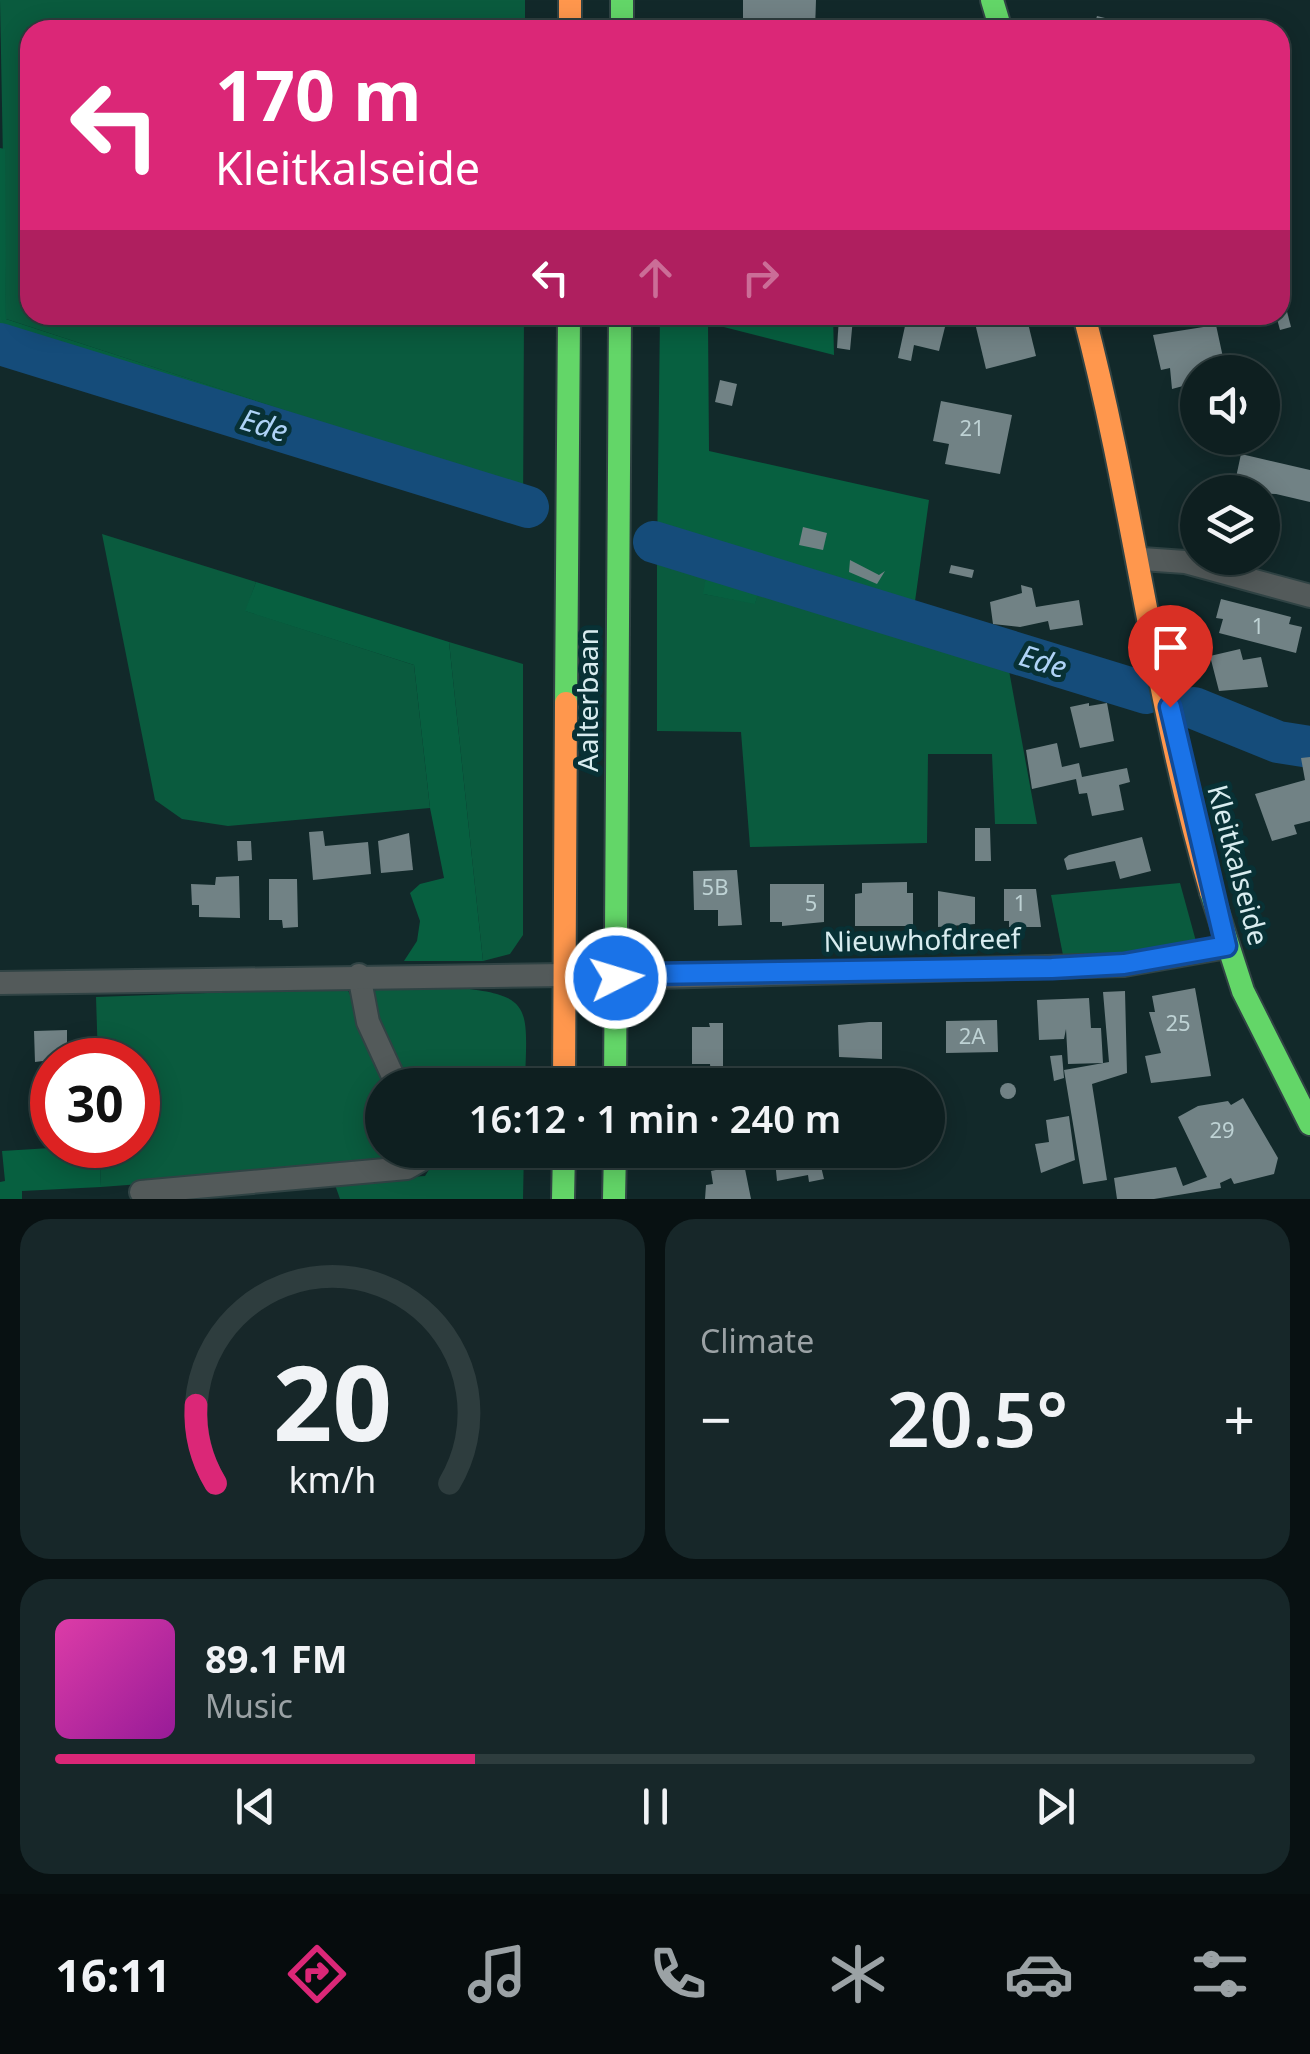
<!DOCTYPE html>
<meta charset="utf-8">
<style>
:root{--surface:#0e1f20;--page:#172729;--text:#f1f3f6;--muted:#9ba2a5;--line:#2e3d3e;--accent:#db2777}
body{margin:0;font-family:"Noto Sans",sans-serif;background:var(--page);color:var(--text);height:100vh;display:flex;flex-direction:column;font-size:38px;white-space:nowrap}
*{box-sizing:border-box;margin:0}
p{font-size:32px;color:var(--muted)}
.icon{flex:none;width:55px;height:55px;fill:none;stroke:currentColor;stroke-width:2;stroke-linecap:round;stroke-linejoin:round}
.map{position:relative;height:1199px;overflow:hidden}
.details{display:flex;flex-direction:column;gap:20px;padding:20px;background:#081112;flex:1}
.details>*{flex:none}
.top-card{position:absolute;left:20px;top:20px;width:1270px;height:305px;border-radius:30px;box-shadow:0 5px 25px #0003,0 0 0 2px var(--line);background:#db2777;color:#fff;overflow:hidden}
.tools{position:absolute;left:1180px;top:355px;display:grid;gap:20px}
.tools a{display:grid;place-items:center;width:100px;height:100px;border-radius:50%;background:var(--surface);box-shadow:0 5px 25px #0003,0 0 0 2px var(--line);font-size:50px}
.speed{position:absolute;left:30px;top:1038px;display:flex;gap:20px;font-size:50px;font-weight:700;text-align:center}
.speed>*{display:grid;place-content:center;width:130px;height:130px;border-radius:50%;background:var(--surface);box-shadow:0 5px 25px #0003,0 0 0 2px var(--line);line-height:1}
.speed .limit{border:15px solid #d22;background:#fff;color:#111}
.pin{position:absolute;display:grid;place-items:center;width:85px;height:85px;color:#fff;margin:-102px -42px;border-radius:50% 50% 50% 0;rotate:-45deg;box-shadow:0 0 10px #0007}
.pin .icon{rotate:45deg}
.me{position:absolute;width:110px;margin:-55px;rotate:85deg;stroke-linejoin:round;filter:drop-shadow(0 0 8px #0008)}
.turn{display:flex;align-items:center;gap:35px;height:210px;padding:0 30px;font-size:45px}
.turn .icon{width:130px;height:130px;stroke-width:2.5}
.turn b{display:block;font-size:70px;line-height:85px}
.lanes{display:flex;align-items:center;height:95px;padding:0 30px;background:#0003;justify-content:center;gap:50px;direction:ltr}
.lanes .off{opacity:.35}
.big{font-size:75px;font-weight:600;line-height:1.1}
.details .widget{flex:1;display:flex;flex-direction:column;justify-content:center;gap:15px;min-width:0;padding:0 35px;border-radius:30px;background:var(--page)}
.details .dial{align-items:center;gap:0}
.dial svg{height:260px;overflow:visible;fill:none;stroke:var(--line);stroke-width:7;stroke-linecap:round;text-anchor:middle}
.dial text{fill:var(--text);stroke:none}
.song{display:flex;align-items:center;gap:30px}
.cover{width:120px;height:120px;border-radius:15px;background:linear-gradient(135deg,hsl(320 70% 55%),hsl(300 70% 35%))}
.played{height:10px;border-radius:5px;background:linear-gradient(90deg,var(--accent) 35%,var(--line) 35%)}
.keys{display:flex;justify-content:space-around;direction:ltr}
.heat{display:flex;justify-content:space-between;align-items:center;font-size:55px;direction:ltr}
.details .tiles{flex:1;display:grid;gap:20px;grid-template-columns:1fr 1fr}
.widget:last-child{grid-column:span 2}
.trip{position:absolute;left:365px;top:1068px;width:580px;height:100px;border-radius:50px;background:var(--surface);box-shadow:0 5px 25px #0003,0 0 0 2px var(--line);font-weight:600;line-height:100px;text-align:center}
.menu{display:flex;height:160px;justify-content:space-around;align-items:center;background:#060c0d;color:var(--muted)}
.menu .icon{width:70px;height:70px}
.menu .current{color:var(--accent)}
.menu b{font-size:45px;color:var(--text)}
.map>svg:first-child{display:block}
.green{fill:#0a5b3e}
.forest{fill:#076040}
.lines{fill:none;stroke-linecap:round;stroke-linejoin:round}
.river{stroke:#154c7a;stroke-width:42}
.building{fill:#718285}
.street-casing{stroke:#304344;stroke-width:26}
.fast-casing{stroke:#304344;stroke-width:26}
.slow-casing{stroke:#304344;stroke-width:26}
.street{stroke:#535a5a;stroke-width:22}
.fast{stroke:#63d668;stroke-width:22}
.slow{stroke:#ff974d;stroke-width:22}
.route-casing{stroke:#114b97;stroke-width:25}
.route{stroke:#1a73e8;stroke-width:18}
.labels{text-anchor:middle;stroke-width:10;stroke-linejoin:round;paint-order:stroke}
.number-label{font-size:22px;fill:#bed2d4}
.street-label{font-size:28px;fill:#d8ecef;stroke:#083135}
.water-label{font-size:30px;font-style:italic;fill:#afd3f7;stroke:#083135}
</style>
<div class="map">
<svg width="1310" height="1199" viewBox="0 0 1310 1199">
<rect width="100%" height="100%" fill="#12292a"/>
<!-- green -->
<g class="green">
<polygon points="0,0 525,0 525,30 30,30 30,315 524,315 523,517 384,473 391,445 6,319"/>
<polygon points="102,534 256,582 246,611 414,665 430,808 228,826 182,819 155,800"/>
<polygon points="657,557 707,569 704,594 755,603 763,576 1006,654 1037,824 995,824 992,754 928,754 927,843 750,847 741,732 657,731"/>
<polygon points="449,642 523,664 523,935 510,954 483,961"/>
<polygon points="1180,883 1197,945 1122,957 1064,960 1051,895"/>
<path d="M448 987C535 994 527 1005 525 1085H402L372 1021 371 993 378 989Z"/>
<polygon points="347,988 390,1085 382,1085 382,1150 416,1150 405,1164 101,1187 99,1145 138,1145 138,1060 98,1060 96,997"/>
<polygon points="432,1150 524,1150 523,1199 340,1199 334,1182 425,1176 432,1165"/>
</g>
<!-- forest -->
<g class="forest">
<polygon points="0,148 5,149 6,319 392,445 384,473 0,353"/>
<polygon points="660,315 833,315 834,355 708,323 709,451 929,500 912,623 764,576 755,604 703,594 707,569 657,558"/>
<polygon points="256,582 449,642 483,961 404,961 417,941 420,921 410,893 420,884 444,878 430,808 414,665 245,611"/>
<path d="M1203 700C1234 709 1282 738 1310 737V755H1290L1209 721Z"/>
<polygon points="99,1145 101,1187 22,1191 22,1199 0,1199 0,1182 5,1181 2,1151"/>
</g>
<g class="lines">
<!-- river -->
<g class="river">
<polyline points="0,344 528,507"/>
<polyline points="654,542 1146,693"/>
<polyline points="1194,708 1278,742 1310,747"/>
</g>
</g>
<!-- building -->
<g class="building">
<polygon points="743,0 816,0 815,30 743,30"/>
<polygon points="1097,16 1133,25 1132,30 1094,26"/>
<polygon points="1141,19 1174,29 1174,30 1138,30"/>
<polygon points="1283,296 1291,327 1280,330 1276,315"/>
<polygon points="931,315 948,315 939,351 914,345 911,361 898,358 907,317 930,320"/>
<polygon points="991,315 1026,315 1036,356 986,369 974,319"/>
<polygon points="839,317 853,318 850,350 837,348"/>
<polygon points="1216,325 1224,362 1210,366 1212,372 1198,372 1198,393 1186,396 1183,386 1172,389 1170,368 1161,370 1153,335"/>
<polygon points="720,380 737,384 732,406 715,402"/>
<polygon points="941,401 1012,415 1000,474 945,464 949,444 933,441"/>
<polygon points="1241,454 1310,470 1310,502 1276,494 1225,491 1227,480 1235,482"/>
<polygon points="803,527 827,533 823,550 799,545"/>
<polygon points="850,560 879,575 885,571 877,584 849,572"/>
<polygon points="951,565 974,570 972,578 949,573"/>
<polygon points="1021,585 1032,588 1036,607 1079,600 1083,625 1050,630 1048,621 1020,627 993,624 990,602 1022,593"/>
<polygon points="1221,599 1291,617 1289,624 1302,627 1296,653 1219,633 1223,619 1216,618"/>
<polygon points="1240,649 1243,660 1261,657 1268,687 1219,691 1210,656"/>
<polygon points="1089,703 1089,706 1107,703 1114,741 1080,748 1070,707"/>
<polygon points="1057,743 1062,767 1079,763 1082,777 1127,768 1130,782 1119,785 1124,810 1092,816 1087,793 1079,794 1076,779 1032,789 1026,750"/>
<polygon points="1310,757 1310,821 1294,825 1297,834 1272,841 1255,794 1305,780 1301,758"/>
<polygon points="975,828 990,828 991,861 975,861"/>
<polygon points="323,831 325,846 368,842 371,874 313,880 309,832"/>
<polygon points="409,833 413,870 381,873 378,841"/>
<polygon points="1142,837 1151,871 1120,879 1115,861 1067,870 1064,859 1069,855"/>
<polygon points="237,841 251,841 252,860 238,861"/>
<polygon points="737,870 742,925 718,926 718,910 694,910 693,871"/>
<polygon points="239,876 240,918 199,917 199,905 192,905 191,884 215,885 216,877"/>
<polygon points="269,879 297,879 298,927 283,928 282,920 269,920"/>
<polygon points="907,882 907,893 913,893 913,926 855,926 855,894 862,893 862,883"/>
<polygon points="770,884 824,884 824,922 782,926 782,922 770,922"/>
<polygon points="1004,889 1036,889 1041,927 1009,927 1009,921 1004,921"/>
<polygon points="938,891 975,897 975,924 938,927"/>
<polygon points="1195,988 1211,1076 1151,1083 1145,1056 1161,1053 1149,1012 1155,1012 1152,996"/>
<polygon points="1125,991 1127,1073 1092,1084 1107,1180 1083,1184 1064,1070 1109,1062 1103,992"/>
<polygon points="1089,998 1091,1028 1101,1028 1103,1063 1068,1064 1066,1029 1064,1039 1039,1040 1037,1000"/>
<polygon points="997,1020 998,1052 946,1053 946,1021"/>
<polygon points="869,1022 882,1022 882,1059 839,1057 838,1025"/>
<polygon points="709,1023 723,1023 723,1075 711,1075 710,1064 692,1064 692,1027 710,1027"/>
<polygon points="67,1030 67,1058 35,1062 34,1031"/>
<polygon points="1062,1055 1064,1078 1054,1081 1050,1056"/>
<circle cx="1008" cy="1091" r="8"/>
<polygon points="35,1084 52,1084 52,1120 36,1121"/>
<polygon points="1243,1098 1278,1158 1274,1174 1234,1184 1231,1178 1220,1183 1221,1188 1154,1199 1117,1199 1114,1178 1176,1167 1183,1186 1207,1177 1178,1117 1198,1106 1228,1101 1231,1105"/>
<polygon points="1069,1116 1075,1160 1041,1173 1035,1144 1049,1142 1046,1120"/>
<polygon points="774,1150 817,1150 824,1179 809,1182 808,1175 777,1181"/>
<polygon points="744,1164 751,1199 705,1199 706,1185 713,1184 711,1171"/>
</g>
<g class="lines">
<!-- street casing -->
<g class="street-casing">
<g id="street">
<polyline points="1142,559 1185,562 1310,596"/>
<polyline points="359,975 368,1022 397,1085"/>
<polyline points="616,978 1124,965 1227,947"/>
<polyline points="0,983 565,975"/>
<polyline points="141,1192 407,1168 421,1160 424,1150"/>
</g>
</g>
<!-- fast casing -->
<g class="fast-casing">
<g id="fast">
<polyline points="622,0 622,30"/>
<polyline points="992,0 1001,30"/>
<polyline points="566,703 569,315"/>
<polyline points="1211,892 1243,991 1310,1124"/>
<polyline points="615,1085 620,315"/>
<polyline points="563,1199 564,1150"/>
<polyline points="614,1199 615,1150"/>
</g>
</g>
<!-- slow casing -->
<g class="slow-casing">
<g id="slow">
<polyline points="570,0 570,30"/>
<path d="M1084 315C1134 505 1155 703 1211 892"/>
<polyline points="564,1085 566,703"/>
</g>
</g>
<!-- street -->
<use href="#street" class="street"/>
<!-- fast -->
<use href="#fast" class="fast"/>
<!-- slow -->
<use href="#slow" class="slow"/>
</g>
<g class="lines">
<!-- route casing -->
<g class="route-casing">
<polyline id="route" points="616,978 648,974 1052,968 1124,964 1226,946 1170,707"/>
</g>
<!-- route -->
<use href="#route" class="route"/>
</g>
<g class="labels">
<!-- number labels -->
<g class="number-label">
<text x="972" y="436">21</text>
<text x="1258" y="634">1</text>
<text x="715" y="895">5B</text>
<text x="811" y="911">5</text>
<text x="1020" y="911">1</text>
<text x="1178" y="1031">25</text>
<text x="972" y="1044">2A</text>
<text x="1222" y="1138">29</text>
</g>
<!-- street labels -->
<g class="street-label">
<text transform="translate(588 700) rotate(-90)" y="10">Aalterbaan</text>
<text transform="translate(1238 865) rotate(75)" y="10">Kleitkalseide</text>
<text transform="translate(922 940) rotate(-1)" y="10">Nieuwhofdreef</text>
</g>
<!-- water labels -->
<g class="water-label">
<text transform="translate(264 426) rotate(17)" y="10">Ede</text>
<text transform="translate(1043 662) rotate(17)" y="10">Ede</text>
</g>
</g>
</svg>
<div class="tools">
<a><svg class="icon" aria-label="sound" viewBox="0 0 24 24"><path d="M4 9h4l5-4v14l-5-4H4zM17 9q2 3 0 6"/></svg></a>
<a><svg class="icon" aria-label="layers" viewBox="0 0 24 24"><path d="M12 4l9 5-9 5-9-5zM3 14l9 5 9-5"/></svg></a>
</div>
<div class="speed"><div class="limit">30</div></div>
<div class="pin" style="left:1170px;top:707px;background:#d93025"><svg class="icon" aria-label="arrive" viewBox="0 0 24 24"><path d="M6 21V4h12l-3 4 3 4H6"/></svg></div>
<svg class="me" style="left:616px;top:978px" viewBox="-20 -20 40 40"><circle r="17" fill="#1a73e8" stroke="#fff" stroke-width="3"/><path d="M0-11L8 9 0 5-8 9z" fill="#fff"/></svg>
<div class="trip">16:12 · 1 min · 240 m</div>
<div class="top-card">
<div class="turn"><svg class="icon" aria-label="left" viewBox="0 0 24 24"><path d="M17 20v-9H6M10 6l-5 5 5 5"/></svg><div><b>170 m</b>Kleitkalseide</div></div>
<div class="lanes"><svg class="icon" aria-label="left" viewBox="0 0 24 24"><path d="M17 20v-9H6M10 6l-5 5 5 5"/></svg><svg class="icon off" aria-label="ahead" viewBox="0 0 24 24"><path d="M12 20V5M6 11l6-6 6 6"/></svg><svg class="icon off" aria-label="right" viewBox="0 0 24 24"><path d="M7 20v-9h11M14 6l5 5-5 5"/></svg></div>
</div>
</div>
<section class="details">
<div class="tiles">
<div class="widget dial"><svg viewBox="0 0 100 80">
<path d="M14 69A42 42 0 1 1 86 69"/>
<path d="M14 69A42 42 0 0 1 8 45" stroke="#db2777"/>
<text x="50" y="56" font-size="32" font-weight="700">20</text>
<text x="50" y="72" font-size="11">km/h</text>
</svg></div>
<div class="widget"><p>Climate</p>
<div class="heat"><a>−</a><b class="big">20.5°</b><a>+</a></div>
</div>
<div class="widget">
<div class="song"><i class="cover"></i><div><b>89.1 FM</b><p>Music</p></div></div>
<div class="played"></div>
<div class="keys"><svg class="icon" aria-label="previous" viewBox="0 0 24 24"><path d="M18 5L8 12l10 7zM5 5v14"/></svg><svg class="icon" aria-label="pause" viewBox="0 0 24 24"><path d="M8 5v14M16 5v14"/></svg><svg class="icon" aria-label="next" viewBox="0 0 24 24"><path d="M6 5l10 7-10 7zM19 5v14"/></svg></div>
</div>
</div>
</section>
<nav class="menu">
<b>16:11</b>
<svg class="icon current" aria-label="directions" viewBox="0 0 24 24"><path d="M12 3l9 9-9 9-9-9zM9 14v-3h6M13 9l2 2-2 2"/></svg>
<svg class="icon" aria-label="music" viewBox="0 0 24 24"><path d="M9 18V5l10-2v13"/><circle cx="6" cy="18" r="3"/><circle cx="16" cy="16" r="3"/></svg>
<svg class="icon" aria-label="phone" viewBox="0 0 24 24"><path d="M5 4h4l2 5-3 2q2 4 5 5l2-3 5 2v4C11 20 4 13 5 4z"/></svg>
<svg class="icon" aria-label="climate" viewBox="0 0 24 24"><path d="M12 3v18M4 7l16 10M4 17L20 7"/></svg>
<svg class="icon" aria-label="car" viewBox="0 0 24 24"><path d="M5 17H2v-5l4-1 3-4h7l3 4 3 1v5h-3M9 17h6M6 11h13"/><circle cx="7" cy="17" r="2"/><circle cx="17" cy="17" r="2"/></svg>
<svg class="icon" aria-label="filters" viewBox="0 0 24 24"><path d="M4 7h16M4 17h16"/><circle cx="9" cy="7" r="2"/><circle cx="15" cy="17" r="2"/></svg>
</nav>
